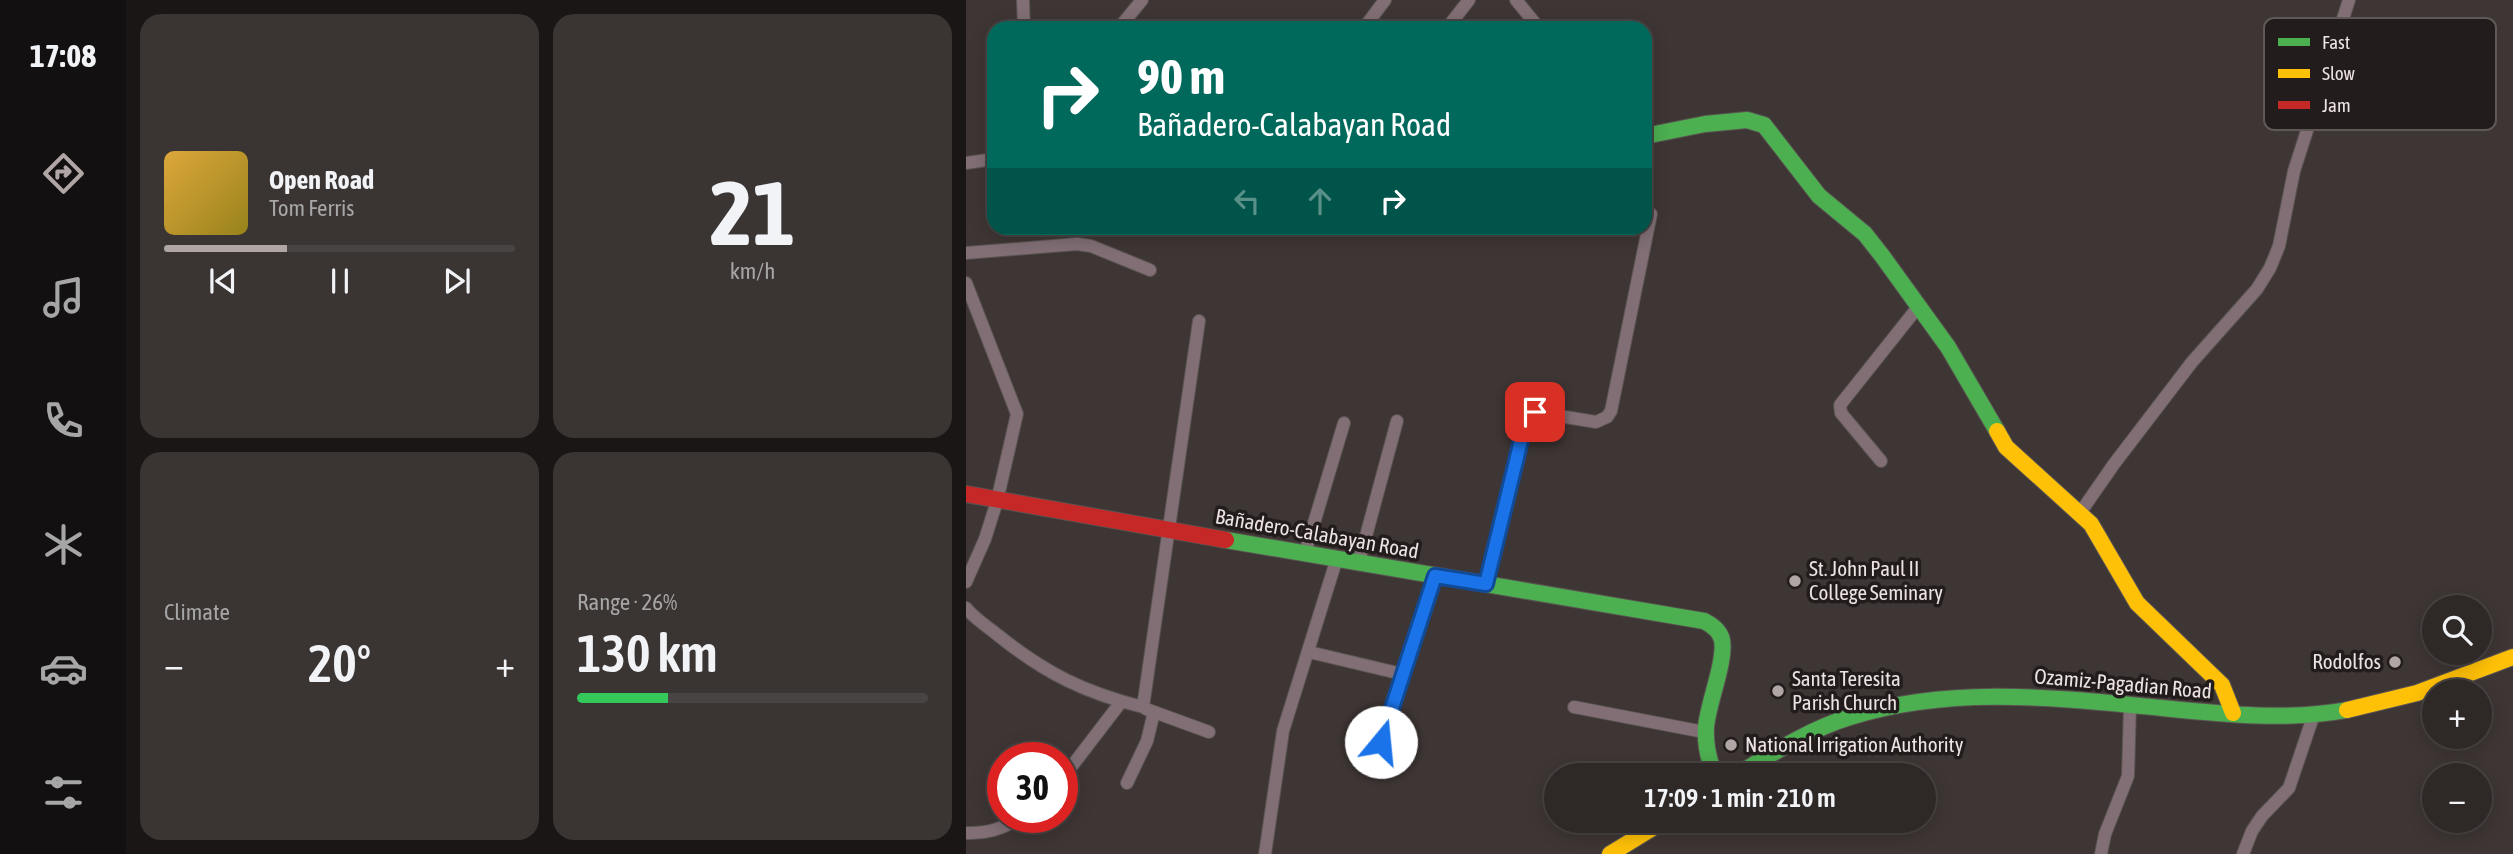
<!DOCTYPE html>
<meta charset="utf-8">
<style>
:root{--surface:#2e2827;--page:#3a3433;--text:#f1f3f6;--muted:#a7a6a7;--line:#494444;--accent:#afa6a5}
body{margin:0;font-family:"Asap Condensed",sans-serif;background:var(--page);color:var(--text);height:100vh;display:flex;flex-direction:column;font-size:26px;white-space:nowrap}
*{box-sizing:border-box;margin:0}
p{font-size:23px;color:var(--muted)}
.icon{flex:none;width:38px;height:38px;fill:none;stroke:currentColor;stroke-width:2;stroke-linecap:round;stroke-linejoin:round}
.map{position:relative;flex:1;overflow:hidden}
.details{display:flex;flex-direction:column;gap:14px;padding:14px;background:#191615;width:840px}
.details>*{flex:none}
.hud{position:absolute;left:21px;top:21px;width:665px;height:214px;border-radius:21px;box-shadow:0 4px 18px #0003,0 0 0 2px var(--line);background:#00695c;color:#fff;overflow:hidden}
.fabs{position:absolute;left:1456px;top:595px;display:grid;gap:14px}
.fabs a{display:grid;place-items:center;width:70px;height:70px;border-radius:50%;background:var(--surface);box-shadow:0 4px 18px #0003,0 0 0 2px var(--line);font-size:35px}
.speed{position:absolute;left:21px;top:742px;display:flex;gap:14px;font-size:35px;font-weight:700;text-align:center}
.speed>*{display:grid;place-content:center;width:91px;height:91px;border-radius:50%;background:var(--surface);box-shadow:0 4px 18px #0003,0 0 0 2px var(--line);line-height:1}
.speed .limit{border:10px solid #d22;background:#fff;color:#111}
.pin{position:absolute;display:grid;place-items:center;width:60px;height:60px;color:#fff;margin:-30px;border-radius:14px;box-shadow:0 4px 10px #0006}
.me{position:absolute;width:77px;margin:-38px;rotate:17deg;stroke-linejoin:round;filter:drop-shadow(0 0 5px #0008)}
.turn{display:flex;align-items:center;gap:24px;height:147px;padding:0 35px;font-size:32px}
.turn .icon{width:91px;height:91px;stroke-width:2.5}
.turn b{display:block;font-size:49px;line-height:60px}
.lanes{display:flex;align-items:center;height:66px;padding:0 35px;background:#0003;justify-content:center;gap:35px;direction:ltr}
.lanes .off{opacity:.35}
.big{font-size:52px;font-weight:600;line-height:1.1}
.details .widget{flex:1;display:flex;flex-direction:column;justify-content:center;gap:10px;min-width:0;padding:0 24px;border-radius:21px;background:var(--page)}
.details .dial{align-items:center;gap:0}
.dial b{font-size:91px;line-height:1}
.song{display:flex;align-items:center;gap:21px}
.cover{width:84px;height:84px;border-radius:10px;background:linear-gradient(135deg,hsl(40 70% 55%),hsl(50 70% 35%))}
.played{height:7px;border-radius:4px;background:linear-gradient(90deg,var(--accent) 35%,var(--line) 35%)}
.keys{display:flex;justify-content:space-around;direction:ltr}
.heat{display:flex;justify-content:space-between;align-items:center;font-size:38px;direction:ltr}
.charge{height:10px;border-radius:5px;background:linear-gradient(90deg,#34c759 26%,var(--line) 0)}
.details .tiles{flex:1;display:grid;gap:14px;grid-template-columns:repeat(2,1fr)}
.trip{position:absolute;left:578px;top:763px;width:392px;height:70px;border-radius:35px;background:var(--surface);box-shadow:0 4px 18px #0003,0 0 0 2px var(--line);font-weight:600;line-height:70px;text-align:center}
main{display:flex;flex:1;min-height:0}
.menu{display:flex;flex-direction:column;width:126px;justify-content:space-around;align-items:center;background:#121010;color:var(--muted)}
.menu .icon{width:49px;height:49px}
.menu .active{color:var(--accent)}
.menu b{font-size:32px;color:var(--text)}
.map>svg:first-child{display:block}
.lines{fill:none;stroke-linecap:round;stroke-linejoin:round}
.street-casing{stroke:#595351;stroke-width:14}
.fast-casing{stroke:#595351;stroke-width:18}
.slow-casing{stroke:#595351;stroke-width:18}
.jam-casing{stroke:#595351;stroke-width:18}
.street{stroke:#816f75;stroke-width:12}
.fast{stroke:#4caf50;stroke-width:16}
.slow{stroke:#ffc107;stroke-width:16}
.jam{stroke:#c62828;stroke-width:16}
.route-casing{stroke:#114b97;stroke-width:18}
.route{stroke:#1a73e8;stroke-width:12}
.poi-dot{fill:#afa6a5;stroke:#231c1c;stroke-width:2.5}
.labels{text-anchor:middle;stroke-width:7;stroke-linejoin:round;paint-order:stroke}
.street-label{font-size:21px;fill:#ece3e2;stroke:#231c1c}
.poi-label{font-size:21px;fill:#ece3e2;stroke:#231c1c;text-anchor:start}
.key{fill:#231c1c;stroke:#5f5857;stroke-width:2}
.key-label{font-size:19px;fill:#ece3e2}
</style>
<main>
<nav class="menu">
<b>17:08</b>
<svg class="icon active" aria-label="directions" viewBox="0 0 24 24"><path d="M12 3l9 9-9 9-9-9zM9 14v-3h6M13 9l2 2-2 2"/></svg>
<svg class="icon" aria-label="music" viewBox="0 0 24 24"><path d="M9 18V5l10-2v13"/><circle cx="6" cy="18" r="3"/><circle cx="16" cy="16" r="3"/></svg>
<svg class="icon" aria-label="phone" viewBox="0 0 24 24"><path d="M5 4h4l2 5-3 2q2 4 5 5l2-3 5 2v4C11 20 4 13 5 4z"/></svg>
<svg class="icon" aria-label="climate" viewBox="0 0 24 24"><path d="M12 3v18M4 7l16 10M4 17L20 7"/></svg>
<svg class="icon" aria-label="car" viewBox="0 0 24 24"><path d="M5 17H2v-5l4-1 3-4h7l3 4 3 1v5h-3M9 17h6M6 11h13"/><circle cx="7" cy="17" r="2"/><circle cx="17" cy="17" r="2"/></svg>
<svg class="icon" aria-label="filters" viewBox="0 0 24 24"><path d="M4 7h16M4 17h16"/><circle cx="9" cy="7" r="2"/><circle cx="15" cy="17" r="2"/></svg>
</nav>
<section class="details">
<div class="tiles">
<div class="widget">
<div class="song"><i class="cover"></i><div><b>Open Road</b><p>Tom Ferris</p></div></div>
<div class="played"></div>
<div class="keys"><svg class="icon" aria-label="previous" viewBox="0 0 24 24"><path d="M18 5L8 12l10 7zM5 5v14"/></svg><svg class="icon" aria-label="pause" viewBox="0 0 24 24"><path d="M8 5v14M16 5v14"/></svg><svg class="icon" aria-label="next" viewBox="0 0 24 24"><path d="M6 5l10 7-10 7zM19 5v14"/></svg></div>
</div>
<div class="widget dial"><b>21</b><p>km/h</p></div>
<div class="widget"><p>Climate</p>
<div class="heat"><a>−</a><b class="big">20°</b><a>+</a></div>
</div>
<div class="widget"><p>Range · 26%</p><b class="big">130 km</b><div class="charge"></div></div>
</div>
</section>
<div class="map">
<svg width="1547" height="854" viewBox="0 0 1547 854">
<rect width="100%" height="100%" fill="#3e3634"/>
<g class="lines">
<!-- street casing -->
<g class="street-casing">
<g id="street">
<polyline points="57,0 58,28"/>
<polyline points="550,0 573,28"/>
<polyline points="153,28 176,0"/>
<polyline points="398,28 419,0"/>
<polyline points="481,28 503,0"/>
<polyline points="0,163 28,159"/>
<polyline points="0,253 111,244 125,246 184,270"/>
<polyline points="0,283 51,414 31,501 19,539 0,582"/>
<polyline points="915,461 875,413 874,405 952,307"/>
<polyline points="1114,513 1148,464 1226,362 1291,289 1304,268 1313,246 1328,171 1383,0"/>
<polyline points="339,553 378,423"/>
<polyline points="393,562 431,421"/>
<polyline points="520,585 562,417 569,412 630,422 641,417 645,411 685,214"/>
<path d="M0 608C9 619 22 627 33 636 79 673 119 693 177 707L233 321"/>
<polyline points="343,652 436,674"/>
<polyline points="608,707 738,732"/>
<polyline points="180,709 243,732"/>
<polyline points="415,742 469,576"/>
<polyline points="96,779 155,702"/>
<polyline points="161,783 181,741 188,712"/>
<path d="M0 833C20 834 38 829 55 817"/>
<polyline points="299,854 317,731 371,558"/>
<polyline points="1135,854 1139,834 1162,776 1164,705"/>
<polyline points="1277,854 1286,831 1296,816 1323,788 1348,714"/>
</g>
</g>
<!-- fast casing -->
<g class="fast-casing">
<g id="fast">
<polyline points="679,136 739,124 781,120 798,125 853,196 899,234 917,257 982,347 1031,431"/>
<path d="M260 540 738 621C746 625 754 631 756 640 760 661 742 703 740 727 739 745 742 759 749 775"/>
<path d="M771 775C807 753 844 729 884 717 986 685 1091 698 1196 708 1256 714 1321 721 1381 710"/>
</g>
</g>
<!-- slow casing -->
<g class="slow-casing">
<g id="slow">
<polyline points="1031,431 1040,447 1125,524 1171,603 1256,685 1267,713"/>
<polyline points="1381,710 1451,693 1547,657"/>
<polyline points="644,854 698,821"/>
</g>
</g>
<!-- jam casing -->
<g class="jam-casing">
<polyline id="jam" points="0,494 260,540"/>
</g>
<!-- street -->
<use href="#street" class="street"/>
<!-- fast -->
<use href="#fast" class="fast"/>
<!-- slow -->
<use href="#slow" class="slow"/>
<!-- jam -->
<use href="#jam" class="jam"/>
</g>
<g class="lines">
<!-- route casing -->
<g class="route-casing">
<polyline id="route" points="415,742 469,576 520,584 560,420 565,414 569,412"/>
</g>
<!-- route -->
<use href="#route" class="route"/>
</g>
<!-- markers -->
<g class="poi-dot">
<circle cx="829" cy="581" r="7"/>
<circle cx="1429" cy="662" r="7"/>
<circle cx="812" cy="691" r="7"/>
<circle cx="765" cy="745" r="7"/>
</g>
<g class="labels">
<!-- street labels -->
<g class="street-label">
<text transform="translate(351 534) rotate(10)" y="7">Bañadero-Calabayan Road</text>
<text transform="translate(1157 684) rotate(5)" y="7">Ozamiz-Pagadian Road</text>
</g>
<!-- poi labels -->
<g class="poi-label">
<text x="843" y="576">St. John Paul II<tspan x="843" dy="24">College Seminary</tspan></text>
<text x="1415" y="669" text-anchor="end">Rodolfos</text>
<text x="826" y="686">Santa Teresita<tspan x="826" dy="24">Parish Church</tspan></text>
<text x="779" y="752">National Irrigation Authority</text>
</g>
</g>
<!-- legend -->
<rect x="1298" y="18" width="232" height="112" rx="10" class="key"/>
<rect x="1312" y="38" width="32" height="8" fill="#4caf50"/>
<rect x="1312" y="69" width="32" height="9" fill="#ffc107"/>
<rect x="1312" y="101" width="32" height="8" fill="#c62828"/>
<g class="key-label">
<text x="1356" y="49">Fast</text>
<text x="1356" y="80">Slow</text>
<text x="1356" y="112">Jam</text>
</g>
</svg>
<div class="fabs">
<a><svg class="icon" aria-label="search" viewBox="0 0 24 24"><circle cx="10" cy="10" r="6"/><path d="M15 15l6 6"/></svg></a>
<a>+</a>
<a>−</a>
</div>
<div class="speed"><div class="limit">30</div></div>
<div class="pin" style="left:569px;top:412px;background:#d93025"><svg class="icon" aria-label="arrive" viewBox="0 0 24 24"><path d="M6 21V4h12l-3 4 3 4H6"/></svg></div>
<svg class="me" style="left:415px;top:742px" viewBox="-20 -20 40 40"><circle r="19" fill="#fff"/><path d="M0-13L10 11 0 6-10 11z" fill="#1a73e8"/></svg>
<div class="trip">17:09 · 1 min · 210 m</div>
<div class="hud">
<div class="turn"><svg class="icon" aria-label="right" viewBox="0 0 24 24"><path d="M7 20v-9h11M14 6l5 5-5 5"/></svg><div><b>90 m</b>Bañadero-Calabayan Road</div></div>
<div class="lanes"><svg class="icon off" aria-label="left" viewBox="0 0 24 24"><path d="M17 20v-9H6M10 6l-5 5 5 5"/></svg><svg class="icon off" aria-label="ahead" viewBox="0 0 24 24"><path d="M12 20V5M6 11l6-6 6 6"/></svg><svg class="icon" aria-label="right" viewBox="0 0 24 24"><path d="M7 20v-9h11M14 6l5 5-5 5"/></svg></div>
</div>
</div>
</main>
